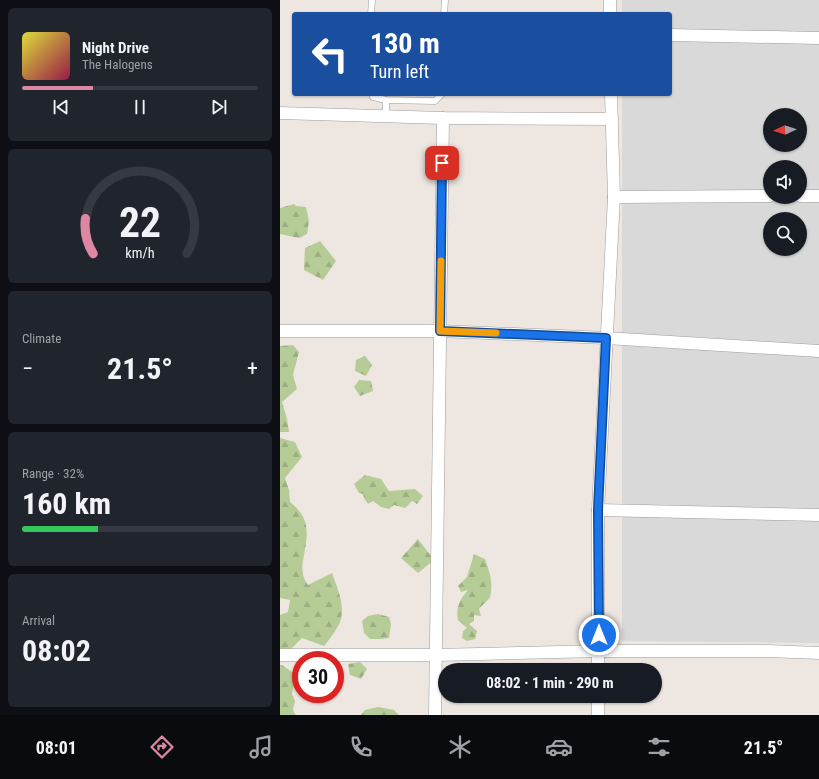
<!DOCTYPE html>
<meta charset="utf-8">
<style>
:root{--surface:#171b24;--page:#20242c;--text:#f1f3f6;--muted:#9ea1a6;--line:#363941;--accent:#dd87a2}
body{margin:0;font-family:"Roboto Condensed",sans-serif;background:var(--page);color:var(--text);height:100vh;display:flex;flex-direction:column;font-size:15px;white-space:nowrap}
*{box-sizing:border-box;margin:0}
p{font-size:13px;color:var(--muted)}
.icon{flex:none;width:22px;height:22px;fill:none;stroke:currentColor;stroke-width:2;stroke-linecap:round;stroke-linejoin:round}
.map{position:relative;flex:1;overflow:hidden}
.panel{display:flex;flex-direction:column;gap:8px;padding:8px;background:#0d0f14;width:280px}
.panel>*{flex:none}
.banner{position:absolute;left:12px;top:12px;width:380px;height:84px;border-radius:4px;box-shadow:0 1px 3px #0004;background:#1a4fa0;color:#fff;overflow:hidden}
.needle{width:26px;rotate:266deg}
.fabs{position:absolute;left:483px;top:108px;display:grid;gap:8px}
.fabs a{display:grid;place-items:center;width:44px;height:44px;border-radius:50%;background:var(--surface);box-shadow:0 1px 3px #0004;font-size:20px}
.speed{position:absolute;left:12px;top:651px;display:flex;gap:8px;font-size:20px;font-weight:700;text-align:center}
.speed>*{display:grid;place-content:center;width:52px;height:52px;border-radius:50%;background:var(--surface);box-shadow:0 1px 3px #0004;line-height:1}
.speed .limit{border:6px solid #d22;background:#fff;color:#111}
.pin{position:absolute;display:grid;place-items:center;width:34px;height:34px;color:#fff;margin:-17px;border-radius:8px;box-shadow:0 2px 6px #0006}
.me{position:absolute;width:44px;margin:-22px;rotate:0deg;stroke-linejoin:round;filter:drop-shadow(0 0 3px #0008)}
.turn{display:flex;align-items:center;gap:14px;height:84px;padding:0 12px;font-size:18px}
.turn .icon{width:52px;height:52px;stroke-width:2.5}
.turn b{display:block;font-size:28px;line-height:34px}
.big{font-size:30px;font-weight:700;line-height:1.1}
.panel .tile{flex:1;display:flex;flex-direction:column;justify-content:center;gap:6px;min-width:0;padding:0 14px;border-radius:6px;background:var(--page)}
.panel .dial{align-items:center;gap:0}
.dial svg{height:104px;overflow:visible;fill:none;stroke:var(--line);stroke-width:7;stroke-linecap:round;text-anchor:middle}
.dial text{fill:var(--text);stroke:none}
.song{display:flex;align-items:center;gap:12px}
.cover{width:48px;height:48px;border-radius:6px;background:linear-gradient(135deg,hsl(60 70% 55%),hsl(340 70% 35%))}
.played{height:4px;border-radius:2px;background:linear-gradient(90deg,var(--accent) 30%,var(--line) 30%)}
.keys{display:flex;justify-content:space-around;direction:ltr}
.heat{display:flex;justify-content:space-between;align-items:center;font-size:22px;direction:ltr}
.charge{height:6px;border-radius:3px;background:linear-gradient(90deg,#34c759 32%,var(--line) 0)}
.trip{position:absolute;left:158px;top:663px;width:224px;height:40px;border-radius:20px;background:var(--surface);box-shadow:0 1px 3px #0004;font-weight:700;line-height:40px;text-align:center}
.dock{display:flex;height:64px;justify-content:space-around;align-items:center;background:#090b0e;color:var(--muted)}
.dock .icon{width:28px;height:28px}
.dock .selected{color:var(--accent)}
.dock b{font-size:18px;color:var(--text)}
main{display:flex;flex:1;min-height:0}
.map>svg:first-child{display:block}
.residential{fill:#dad9d9;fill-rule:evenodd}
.forest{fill:url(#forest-firs)}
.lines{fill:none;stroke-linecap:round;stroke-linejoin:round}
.service-casing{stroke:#9d9d9d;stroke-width:7}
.minor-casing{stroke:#9d9d9d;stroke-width:13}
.service{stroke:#fff;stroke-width:6}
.minor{stroke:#fff;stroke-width:12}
.route-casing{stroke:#114b97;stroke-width:10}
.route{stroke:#1a73e8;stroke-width:7}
.slow{stroke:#f59e0b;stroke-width:7}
</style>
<main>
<section class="panel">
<div class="tile">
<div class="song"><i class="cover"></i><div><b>Night Drive</b><p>The Halogens</p></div></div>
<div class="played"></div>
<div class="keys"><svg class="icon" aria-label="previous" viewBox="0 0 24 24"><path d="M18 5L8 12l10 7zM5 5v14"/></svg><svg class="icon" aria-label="pause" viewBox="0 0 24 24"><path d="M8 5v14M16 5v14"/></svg><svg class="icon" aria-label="next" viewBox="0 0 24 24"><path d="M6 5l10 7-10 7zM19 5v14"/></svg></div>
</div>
<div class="tile dial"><svg viewBox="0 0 100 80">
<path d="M14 69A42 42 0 1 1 86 69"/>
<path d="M14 69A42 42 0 0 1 8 42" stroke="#dd87a2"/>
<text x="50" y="56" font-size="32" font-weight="700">22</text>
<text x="50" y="72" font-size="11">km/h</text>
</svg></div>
<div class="tile"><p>Climate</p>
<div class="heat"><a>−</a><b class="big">21.5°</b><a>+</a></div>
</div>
<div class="tile"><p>Range · 32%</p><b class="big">160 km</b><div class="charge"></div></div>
<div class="tile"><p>Arrival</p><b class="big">08:02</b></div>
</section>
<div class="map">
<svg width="539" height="715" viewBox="0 0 539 715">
<defs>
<pattern id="forest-firs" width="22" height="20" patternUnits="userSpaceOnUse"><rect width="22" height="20" fill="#b6cc96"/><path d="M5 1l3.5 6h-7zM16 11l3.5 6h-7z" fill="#9caf81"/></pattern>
</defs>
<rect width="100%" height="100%" fill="#ede6e1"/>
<!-- residential -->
<path class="residential" d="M342 0H539V643L342 641V94H390V14H342ZM490 115H520V145H490ZM490 167H520V197H490ZM490 219H520V249H490Z"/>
<!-- forest -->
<g class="forest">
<polygon points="14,204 16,206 26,207 29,221 27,234 19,238 0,234 0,208"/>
<polygon points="40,241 56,261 43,280 24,270 25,248"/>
<polygon points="13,345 19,352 13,375 17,389 2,402 7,419 9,432 0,432 0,346"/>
<polygon points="85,356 92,365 86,376 75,371 76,360"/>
<polygon points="79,380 91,381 93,391 80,396 74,387"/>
<path d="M0 438 15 442 22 457 5 478 9 490 10 502C27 516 29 527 25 549 24 557 21 565 23 574 23 577 26 582 28 585L52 573C58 590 68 611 57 628 53 635 48 641 44 646L22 638 9 651H0V615L8 612 10 600 0 598Z"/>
<polygon points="85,475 101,479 109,491 135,489 143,496 137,504 132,501 125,508 114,505 109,509 101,507 93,501 88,504 84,498 83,494 79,493 74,484"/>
<polygon points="138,539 154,560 138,573 121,558"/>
<path d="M194 554 205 559C209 570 214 584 210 597 208 601 202 605 199 609L201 616 194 615V621L189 624 197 631 195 639 187 641 182 638 183 631 187 628 178 620C176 606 179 601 188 590L181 592 178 586 187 577Z"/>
<polygon points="98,614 109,617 111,624 109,638 101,639 90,639 84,633 82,621 88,616"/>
<polygon points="80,662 87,669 81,679 70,675 68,664"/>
<polygon points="0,665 2,665 12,672 14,682 12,694 15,701 13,709 15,715 0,715"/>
<polygon points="98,707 114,710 119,715 81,715 85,710"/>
</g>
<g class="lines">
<!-- service casing -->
<g class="service-casing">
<g id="service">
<polyline points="91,14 92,0"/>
<polyline points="164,14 165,0"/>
<polyline points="93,94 93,97 106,100 155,101 162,94"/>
<polyline points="106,116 106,100"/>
</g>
</g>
<!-- minor casing -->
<g class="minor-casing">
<g id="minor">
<polyline points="330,0 330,14"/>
<polyline points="390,35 539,38"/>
<polyline points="0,113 163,118 332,119"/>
<polyline points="520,196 539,196"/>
<polyline points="334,197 490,196"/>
<polyline points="0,331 160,331 326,338 539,351"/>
<polyline points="318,510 539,515"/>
<polyline points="0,655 156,655 319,651 488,651 539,653"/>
<polyline points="318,670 318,510 334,197 331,94"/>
<polyline points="155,715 163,118"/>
<polyline points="318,715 318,696"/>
</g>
</g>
<!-- service -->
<use href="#service" class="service"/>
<!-- minor -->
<use href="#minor" class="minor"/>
</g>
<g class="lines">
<!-- route casing -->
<g class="route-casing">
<polyline id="route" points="162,163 160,331 326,338 318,510 319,635"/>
</g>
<!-- route -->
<use href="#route" class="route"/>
<!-- slow -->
<polyline class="slow" points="161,261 160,331 216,333"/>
</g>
</svg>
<div class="fabs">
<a><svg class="needle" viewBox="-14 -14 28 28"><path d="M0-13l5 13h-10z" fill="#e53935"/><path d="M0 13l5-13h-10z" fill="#9ea1a6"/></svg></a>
<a><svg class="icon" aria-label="sound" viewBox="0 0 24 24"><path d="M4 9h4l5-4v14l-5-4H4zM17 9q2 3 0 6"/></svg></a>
<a><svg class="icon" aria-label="search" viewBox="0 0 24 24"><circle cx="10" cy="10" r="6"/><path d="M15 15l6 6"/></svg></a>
</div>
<div class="speed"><div class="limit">30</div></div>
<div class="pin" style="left:162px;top:163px;background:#d93025"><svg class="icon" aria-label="arrive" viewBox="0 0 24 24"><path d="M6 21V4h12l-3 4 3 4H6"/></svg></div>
<svg class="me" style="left:319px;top:635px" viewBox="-20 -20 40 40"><circle r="17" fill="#1a73e8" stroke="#fff" stroke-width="3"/><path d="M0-11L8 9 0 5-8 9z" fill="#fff"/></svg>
<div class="trip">08:02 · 1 min · 290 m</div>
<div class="banner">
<div class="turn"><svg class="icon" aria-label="left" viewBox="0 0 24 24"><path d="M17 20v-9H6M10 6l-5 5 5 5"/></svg><div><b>130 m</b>Turn left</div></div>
</div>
</div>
</main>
<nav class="dock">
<b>08:01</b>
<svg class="icon selected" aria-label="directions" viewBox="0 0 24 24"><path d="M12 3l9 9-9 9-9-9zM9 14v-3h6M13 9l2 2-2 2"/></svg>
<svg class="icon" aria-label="music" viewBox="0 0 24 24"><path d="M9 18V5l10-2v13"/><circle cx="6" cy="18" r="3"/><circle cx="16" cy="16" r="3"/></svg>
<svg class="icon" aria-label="phone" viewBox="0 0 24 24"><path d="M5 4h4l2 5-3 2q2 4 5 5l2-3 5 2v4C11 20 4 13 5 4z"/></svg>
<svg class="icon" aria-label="climate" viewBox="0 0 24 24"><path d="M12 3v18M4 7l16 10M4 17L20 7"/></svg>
<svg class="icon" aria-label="car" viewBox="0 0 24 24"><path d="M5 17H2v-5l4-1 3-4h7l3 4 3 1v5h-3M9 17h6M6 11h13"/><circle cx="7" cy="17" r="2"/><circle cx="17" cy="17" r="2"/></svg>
<svg class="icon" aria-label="filters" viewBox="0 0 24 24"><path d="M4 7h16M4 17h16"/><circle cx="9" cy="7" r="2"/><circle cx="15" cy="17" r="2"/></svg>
<b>21.5°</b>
</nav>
